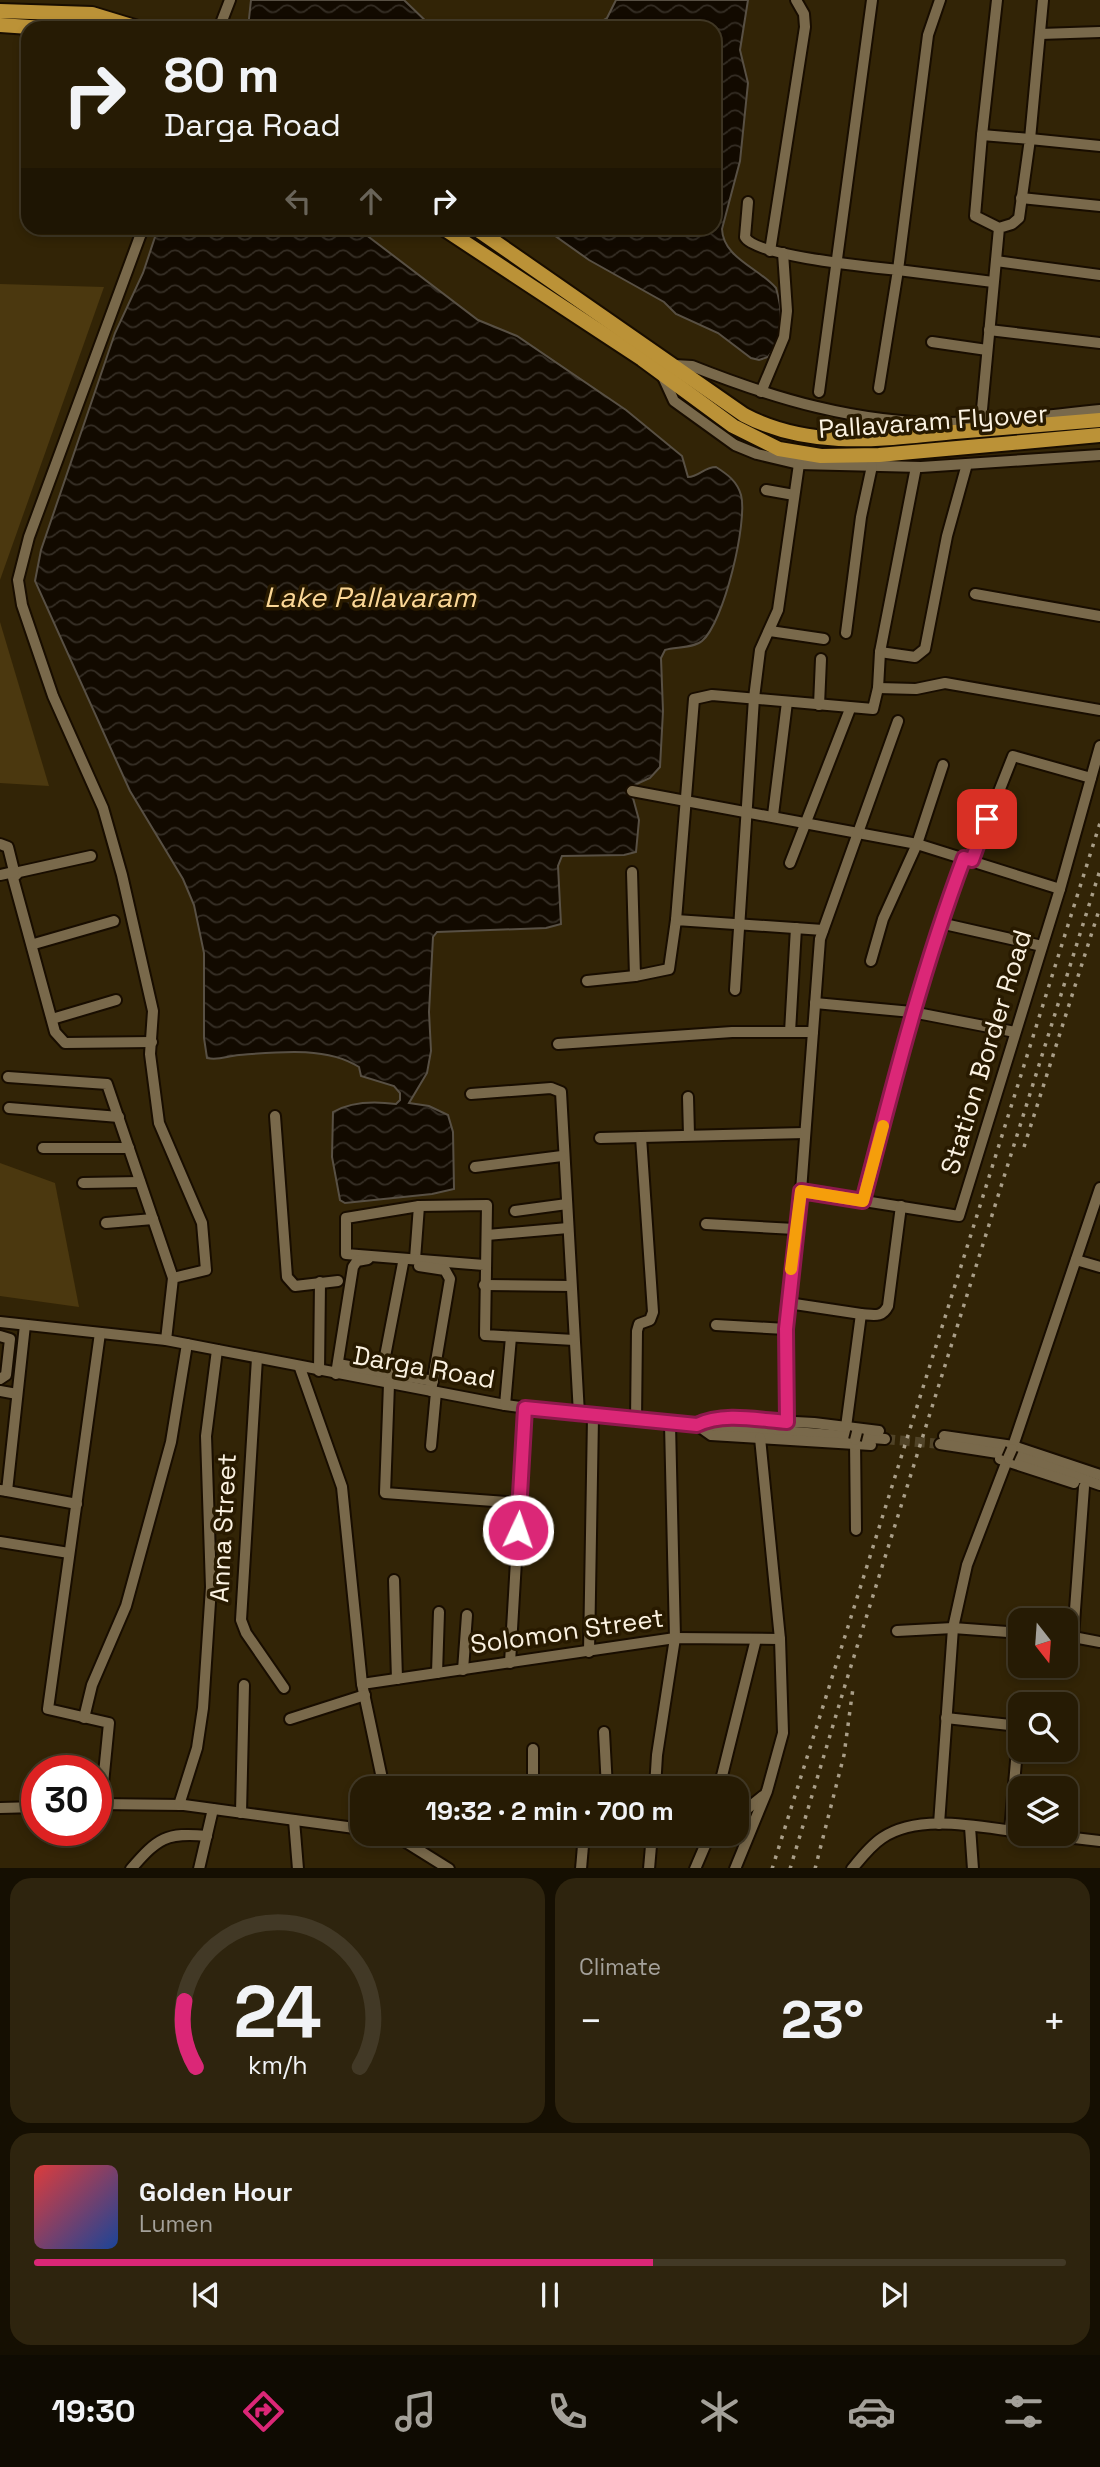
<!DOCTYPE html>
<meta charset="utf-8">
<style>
:root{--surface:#261b04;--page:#2e240e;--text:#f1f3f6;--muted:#a4a19a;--line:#423926;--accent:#db2777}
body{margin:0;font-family:"Space Grotesk",sans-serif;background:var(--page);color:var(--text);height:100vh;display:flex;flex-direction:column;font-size:26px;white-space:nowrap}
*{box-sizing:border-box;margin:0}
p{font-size:23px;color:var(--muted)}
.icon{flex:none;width:38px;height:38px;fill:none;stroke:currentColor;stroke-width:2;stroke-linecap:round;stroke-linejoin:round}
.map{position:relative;height:1868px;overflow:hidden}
.details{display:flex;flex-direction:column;gap:10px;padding:10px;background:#150f02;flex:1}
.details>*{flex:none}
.banner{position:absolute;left:21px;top:21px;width:700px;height:214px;border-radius:21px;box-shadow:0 4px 10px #0003,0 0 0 2px var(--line);background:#261b04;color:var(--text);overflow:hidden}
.needle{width:46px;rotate:163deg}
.tools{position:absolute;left:1008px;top:1608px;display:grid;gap:14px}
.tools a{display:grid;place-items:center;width:70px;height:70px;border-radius:14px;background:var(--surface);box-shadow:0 4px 10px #0003,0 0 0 2px var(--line);font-size:35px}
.speed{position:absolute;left:21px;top:1755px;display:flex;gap:14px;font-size:35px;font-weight:700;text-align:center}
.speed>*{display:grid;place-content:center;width:91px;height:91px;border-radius:50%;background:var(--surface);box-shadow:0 4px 10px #0003,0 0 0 2px var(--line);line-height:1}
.speed .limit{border:10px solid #d22;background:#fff;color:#111}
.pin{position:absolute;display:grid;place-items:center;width:60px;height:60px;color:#fff;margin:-30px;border-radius:14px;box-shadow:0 4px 10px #0006}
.me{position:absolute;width:77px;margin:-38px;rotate:3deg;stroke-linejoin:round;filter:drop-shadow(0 0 5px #0008)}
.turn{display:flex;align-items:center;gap:24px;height:147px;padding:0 28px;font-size:32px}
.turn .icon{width:91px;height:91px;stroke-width:2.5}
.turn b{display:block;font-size:49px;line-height:60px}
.lanes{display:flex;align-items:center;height:66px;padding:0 28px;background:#0003;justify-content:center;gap:35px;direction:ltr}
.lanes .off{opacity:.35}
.big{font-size:52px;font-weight:800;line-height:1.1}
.details .widget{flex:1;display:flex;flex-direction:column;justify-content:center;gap:10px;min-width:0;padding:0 24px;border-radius:21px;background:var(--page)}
.details .dial{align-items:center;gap:0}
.dial svg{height:182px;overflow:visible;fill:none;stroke:var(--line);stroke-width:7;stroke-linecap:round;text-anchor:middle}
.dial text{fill:var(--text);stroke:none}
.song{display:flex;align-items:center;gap:21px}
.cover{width:84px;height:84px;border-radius:10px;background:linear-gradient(135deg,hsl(0 70% 55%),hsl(220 70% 35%))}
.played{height:7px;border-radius:4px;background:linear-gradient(90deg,var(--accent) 60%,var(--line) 60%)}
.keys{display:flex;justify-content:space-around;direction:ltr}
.heat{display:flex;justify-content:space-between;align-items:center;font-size:38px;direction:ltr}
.details .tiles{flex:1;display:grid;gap:10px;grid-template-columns:1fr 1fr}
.widget:last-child{grid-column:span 2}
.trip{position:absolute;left:350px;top:1776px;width:399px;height:70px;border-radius:21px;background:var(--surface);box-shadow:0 4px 10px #0003,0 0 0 2px var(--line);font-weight:800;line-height:70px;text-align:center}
.tab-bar{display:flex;height:112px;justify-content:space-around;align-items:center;background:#0f0b02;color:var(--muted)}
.tab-bar .icon{width:49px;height:49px}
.tab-bar .current{color:var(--accent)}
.tab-bar b{font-size:32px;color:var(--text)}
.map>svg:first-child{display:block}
.grass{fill:#4b380f}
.water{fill:url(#water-waves);stroke:#585044;stroke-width:2}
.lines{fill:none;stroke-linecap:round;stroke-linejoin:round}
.minor-tunnel{stroke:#504327;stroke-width:10;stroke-dasharray:10 5;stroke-linecap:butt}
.minor-casing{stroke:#180d00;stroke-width:14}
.major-casing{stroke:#180d00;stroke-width:18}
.minor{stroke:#79694b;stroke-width:10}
.major{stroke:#bb9237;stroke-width:14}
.rail{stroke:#a99e88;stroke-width:3.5;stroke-dasharray:3.5 7;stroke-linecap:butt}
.minor-bridge-casing{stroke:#180d00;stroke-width:14;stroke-linecap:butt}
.minor-bridge{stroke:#79694b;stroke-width:10}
.route-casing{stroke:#8e194d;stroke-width:18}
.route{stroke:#db2777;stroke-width:12}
.slow{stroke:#f59e0b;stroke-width:12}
.labels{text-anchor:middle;stroke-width:7;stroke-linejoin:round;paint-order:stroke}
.street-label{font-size:26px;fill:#fbf2e1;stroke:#281a00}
.water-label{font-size:28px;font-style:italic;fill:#fbd796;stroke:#281a00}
</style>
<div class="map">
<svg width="1100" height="1869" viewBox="0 0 1100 1869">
<defs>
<pattern id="water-waves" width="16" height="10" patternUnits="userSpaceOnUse" patternTransform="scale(1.75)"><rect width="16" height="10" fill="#120a00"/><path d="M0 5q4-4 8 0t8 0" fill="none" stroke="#352e25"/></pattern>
</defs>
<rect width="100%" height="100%" fill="#322406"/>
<!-- grass -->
<g class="grass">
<polygon points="0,284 104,287 0,580"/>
<polygon points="0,622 49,786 0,783"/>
<polygon points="0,1163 55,1183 79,1307 0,1296"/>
</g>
<!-- water -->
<g class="water">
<polygon points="251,0 404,0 433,28 248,28"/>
<path d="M616 0H748L740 50 748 83 740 161 722 229C723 258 759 268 776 288 783 311 784 338 768 357L759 360 751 358 718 333 676 314 664 302 589 260 544 228H714V28H590L607 18Z"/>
<path d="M158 228H357L478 320 517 336 626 410 682 456 688 477C699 477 704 467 716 467 727 474 737 481 741 495 748 521 724 623 702 641 694 648 676 647 665 650L661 658 663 711 660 767 650 778 630 787 639 820 636 852 624 855 562 856 558 866 561 924 546 928 437 932 433 937 429 1012 431 1051 427 1073 409 1103 429 1106 448 1115 453 1132 454 1189 432 1194 345 1203 340 1200 332 1157 333 1112C352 1101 374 1101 396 1104L400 1100V1093L394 1086 361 1076 359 1067C326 1046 277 1052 239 1055 227 1056 218 1061 207 1058L204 1038V953L194 905 183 879 130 791 35 581 41 550 115 333 143 273Z"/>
</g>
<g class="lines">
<!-- minor-tunnel -->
<polyline class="minor-tunnel" points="885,1439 940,1444"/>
<!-- minor casing -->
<g class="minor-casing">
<g id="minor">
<polyline points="940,0 928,35 898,270 993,282"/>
<polyline points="1043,0 1030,139 1100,146"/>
<polyline points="220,26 230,0"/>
<polyline points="1040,34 1100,32"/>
<polyline points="982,135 997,0"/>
<polyline points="1021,198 1100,206"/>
<path d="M748 202 745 237C755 256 872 267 898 270L879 388"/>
<polyline points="143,228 29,537 18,580 22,605 53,696 103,808 122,875 153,1011 150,1054 159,1123 202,1223 206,1270 173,1278 166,1340"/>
<polyline points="770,251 805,27 804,14 796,0"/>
<polyline points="996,261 1100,275"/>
<polyline points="989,330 1100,343"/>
<polyline points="932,342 987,350"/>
<path d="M674 365 692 366C775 399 856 423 946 423 997 423 1049 415 1100 410"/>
<polyline points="663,377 674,401 735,445 757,454 799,464 921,467 1100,455"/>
<polyline points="761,392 784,337 787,311 783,253"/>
<polyline points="819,392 872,0"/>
<polyline points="981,420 999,228 1012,224 1019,218 1030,139 982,135 975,216 999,228"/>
<polyline points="766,490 794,495"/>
<polyline points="975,594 1100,616"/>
<polyline points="770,631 824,639"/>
<polyline points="846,633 861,517 872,466"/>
<polyline points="880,652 915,657 925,649 947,536 967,464"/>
<polyline points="878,688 916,689 945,683 1100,710"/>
<polyline points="819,705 821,659"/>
<polyline points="632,791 917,844 1060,889"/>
<polyline points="773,815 787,702"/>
<polyline points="0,844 8,847 15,875"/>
<polyline points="91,856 19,872 13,878 55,1032 65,1043 152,1042"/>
<polyline points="972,860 1013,756 1091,778"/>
<polyline points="790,863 850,709"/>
<polyline points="632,872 635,976 669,969 676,920 823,930"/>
<polyline points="0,875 14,872"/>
<polyline points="676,920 694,699 712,695 873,709 878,688 880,652 916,467"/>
<polyline points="940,923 1042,946"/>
<polyline points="34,944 114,921"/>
<polyline points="871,961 883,919 917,844 943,765"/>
<polyline points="587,981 635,976"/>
<polyline points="735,990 754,698 760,650 778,610 799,464"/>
<polyline points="815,1003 912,1012 1015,1032"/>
<polyline points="52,1019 116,1000"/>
<polyline points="790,1032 796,928"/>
<polyline points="558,1044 732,1032 813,1032"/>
<polyline points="8,1077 107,1084 173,1278"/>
<polyline points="471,1094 551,1088 561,1092 579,1414"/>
<polyline points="688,1097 689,1135"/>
<polyline points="9,1108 119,1117"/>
<polyline points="275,1116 287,1277 295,1286 338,1281"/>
<polyline points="600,1138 805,1133"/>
<polyline points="43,1148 129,1148"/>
<polyline points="475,1167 562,1156"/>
<polyline points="83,1183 140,1182"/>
<polyline points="801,1191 959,1216 1060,889 1100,746"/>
<path d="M863 1201C893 1085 922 970 964 858"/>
<polyline points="515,1211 567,1204"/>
<polyline points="106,1223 153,1219"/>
<polyline points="706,1224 795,1229"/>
<polyline points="487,1235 568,1228"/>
<polyline points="415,1259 419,1206"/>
<polyline points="1076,1260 1100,1267"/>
<polyline points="484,1265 346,1254 346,1218 419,1206 487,1205 485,1335 574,1340"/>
<polyline points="419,1266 445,1270 450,1279 431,1391"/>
<polyline points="484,1285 571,1286"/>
<polyline points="788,1303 861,1314"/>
<polyline points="0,1322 166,1340 505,1405 587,1416 885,1439"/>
<polyline points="716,1325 786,1329"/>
<polyline points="100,1333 48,1709 109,1723 101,1804"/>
<polyline points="0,1336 10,1339 6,1375 0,1379"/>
<polyline points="257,1358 241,1620 246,1633 284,1688"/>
<polyline points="338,1364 433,1381"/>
<polyline points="300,1368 342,1487 362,1684 384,1788"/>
<polyline points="319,1371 320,1282"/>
<polyline points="382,1372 403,1263"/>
<polyline points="336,1374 353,1267 357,1261 368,1259"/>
<polyline points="389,1384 385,1493 519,1503"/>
<polyline points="0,1391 17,1394"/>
<polyline points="505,1405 511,1337"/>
<polyline points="636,1421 637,1331 639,1324 650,1320 653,1312 641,1137"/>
<polyline points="787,1422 786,1329 801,1191 820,939 898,721"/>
<path d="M846 1427 861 1314C874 1315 882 1318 888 1306L901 1206"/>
<polyline points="944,1436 1013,1446 1100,1475"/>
<polyline points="855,1440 856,1530"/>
<polyline points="940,1444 1017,1456 1100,1485"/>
<polyline points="871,1445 711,1435 697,1425 709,1419 722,1418 814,1423 879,1431"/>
<polyline points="431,1446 436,1392"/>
<polyline points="1012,1449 1100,1188"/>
<polyline points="1000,1459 1074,1483"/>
<polyline points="0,1490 7,1491 25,1325"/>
<polyline points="7,1491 77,1504"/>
<polyline points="0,1542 69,1553"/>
<polyline points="394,1580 397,1679"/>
<polyline points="897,1631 953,1628 1020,1633"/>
<polyline points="1068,1636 1100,1642"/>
<polyline points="1073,1637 1084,1487"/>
<polyline points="589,1652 593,1417"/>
<polyline points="510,1663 525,1408"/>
<polyline points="463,1670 467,1615"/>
<polyline points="437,1673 439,1612"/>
<polyline points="362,1684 675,1638 780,1639"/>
<polyline points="84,1718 92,1685 126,1606 171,1442 187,1344"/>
<polyline points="946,1718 1019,1726 1010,1831"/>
<polyline points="290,1719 365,1695"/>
<polyline points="1066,1731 1073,1732"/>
<polyline points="604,1732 607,1788"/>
<polyline points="533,1749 533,1788"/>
<polyline points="655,1788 657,1755 675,1638 670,1424"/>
<polyline points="719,1788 756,1639"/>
<polyline points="96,1804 184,1805 362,1829"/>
<polyline points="179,1805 197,1748 203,1708 211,1587 206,1436 217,1350"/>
<polyline points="0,1808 37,1807"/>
<polyline points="241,1813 244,1685"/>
<polyline points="737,1817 763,1796"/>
<polyline points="294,1820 298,1869"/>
<polyline points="939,1824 953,1628 967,1565 1008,1458"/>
<polyline points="970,1827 973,1869"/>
<polyline points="393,1834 449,1869"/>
<polyline points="1040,1834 1100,1841"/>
<path d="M131 1869C158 1838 166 1832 207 1836"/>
<polyline points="199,1869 213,1809"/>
<polyline points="581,1869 584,1834"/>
<polyline points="649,1869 652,1834"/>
<polyline points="695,1869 707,1841 714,1834"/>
<polyline points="735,1869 767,1791 783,1733 780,1639 760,1438"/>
<path d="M852 1869C861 1858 870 1846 882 1838 919 1813 979 1827 1020 1832"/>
</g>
</g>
<!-- major casing -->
<g class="major-casing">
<g id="major">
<polyline points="0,11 92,14 138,28"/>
<polyline points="0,25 44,28"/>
<polyline points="443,228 642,359 733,426 779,449 821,456 879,455 1100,435"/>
<path d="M475 228 744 415C810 450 883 439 955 432 1003 428 1052 424 1100 420"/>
</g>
</g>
<!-- minor -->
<use href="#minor" class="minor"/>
<!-- major -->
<use href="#major" class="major"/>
<!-- rail -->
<g class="rail">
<polyline points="1024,1147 1100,907"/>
<polyline points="772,1869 1100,823"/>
<polyline points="790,1869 846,1682 1100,870"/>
<polyline points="815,1869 844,1755 853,1688"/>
</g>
<!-- minor-bridge casing -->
<g class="minor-bridge-casing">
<g id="minor-bridge">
<polyline points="855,1440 857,1432"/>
<polyline points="1008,1458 1012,1449"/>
</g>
</g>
<!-- minor-bridge -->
<use href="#minor-bridge" class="minor-bridge"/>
</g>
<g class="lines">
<!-- route casing -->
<g class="route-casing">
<path id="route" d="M518 1530 525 1408 697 1425C723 1412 759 1420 787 1422L786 1329 801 1191 863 1201C893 1085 922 970 964 858L972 860 987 819"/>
</g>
<!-- route -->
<use href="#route" class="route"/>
<!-- slow -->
<polyline class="slow" points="791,1269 801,1191 863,1201 883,1126"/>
</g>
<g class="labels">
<!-- street labels -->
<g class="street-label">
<text transform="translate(933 421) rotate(-4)" y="9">Pallavaram Flyover</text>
<text transform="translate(986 1052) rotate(-73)" y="9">Station Border Road</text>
<text transform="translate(424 1367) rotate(10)" y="9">Darga Road</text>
<text transform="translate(223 1528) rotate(-87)" y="9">Anna Street</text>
<text transform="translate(567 1631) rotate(-8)" y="9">Solomon Street</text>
</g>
<!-- water labels -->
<g class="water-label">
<text x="370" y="607">Lake Pallavaram</text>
</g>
</g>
</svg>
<div class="tools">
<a><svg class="needle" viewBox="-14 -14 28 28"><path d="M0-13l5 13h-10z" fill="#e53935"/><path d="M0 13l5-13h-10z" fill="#a4a19a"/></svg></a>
<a><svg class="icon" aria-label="search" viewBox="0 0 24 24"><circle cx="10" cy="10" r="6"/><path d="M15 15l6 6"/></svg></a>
<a><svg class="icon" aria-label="layers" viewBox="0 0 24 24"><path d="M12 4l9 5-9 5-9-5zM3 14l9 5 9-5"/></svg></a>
</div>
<div class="speed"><div class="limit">30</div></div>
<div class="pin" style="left:987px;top:819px;background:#d93025"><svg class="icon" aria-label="arrive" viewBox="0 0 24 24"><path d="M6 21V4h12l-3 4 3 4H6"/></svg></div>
<svg class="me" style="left:518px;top:1530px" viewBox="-20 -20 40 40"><circle r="17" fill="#db2777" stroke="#fff" stroke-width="3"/><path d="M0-11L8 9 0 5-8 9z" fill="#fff"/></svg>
<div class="trip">19:32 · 2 min · 700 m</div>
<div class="banner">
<div class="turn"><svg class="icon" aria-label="right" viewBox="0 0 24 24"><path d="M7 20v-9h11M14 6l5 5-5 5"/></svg><div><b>80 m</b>Darga Road</div></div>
<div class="lanes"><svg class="icon off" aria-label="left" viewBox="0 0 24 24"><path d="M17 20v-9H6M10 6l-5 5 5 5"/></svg><svg class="icon off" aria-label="ahead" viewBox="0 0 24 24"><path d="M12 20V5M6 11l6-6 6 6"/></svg><svg class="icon" aria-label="right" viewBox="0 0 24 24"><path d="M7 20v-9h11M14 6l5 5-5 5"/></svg></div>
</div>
</div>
<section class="details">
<div class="tiles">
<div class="widget dial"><svg viewBox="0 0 100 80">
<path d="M14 69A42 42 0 1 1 86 69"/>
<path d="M14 69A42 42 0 0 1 9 40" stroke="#db2777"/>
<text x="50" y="56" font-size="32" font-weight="700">24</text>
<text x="50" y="72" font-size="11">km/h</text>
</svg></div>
<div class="widget"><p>Climate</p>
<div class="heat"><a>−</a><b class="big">23°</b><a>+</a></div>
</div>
<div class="widget">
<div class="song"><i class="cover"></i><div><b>Golden Hour</b><p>Lumen</p></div></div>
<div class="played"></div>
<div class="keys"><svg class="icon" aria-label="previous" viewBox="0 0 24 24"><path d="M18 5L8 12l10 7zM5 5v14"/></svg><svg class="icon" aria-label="pause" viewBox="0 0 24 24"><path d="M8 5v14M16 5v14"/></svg><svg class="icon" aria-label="next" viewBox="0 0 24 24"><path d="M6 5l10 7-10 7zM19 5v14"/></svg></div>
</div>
</div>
</section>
<nav class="tab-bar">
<b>19:30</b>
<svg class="icon current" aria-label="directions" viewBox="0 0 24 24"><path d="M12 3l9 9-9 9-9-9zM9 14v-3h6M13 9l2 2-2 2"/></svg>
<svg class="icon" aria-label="music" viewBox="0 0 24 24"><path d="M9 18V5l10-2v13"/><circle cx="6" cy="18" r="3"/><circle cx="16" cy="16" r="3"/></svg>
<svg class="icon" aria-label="phone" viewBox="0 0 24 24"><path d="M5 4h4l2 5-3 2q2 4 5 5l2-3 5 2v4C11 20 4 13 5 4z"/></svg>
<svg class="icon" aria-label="climate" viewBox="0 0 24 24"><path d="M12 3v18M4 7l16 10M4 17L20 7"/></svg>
<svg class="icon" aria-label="car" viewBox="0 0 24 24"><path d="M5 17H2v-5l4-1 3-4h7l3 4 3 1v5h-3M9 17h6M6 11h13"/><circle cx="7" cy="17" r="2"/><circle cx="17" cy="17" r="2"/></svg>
<svg class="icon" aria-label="filters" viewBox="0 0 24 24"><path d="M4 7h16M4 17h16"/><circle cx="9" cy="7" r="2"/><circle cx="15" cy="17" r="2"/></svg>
</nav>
